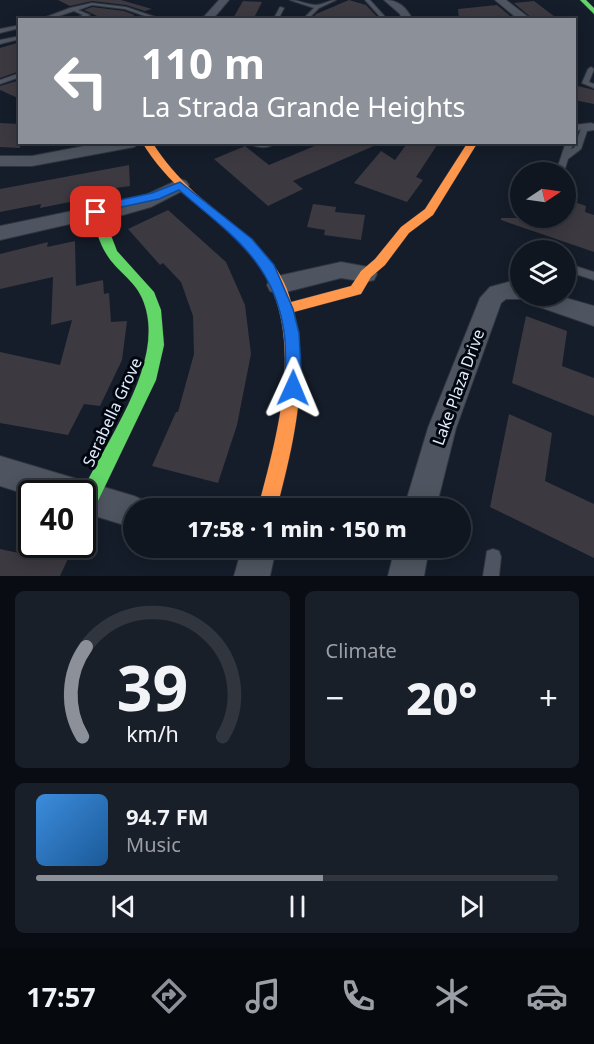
<!DOCTYPE html>
<meta charset="utf-8">
<style>
:root{--surface:#101620;--page:#191f29;--text:#f1f3f6;--muted:#9c9fa5;--line:#30353e;--accent:#8c9099}
body{margin:0;font-family:"Noto Sans",sans-serif;background:var(--page);color:var(--text);height:100vh;display:flex;flex-direction:column;font-size:22px;white-space:nowrap}
*{box-sizing:border-box;margin:0}
p{font-size:20px;color:var(--muted)}
.icon{flex:none;width:33px;height:33px;fill:none;stroke:currentColor;stroke-width:2;stroke-linecap:round;stroke-linejoin:round}
.map{position:relative;height:576px;overflow:hidden}
.panel{display:flex;flex-direction:column;gap:15px;padding:15px;background:#090c12;flex:1}
.panel>*{flex:none}
.hud{position:absolute;left:18px;top:18px;width:558px;height:126px;border-radius:0px;box-shadow:0 3px 15px #0003,0 0 0 2px var(--line);background:#8c9099;color:#fff;overflow:hidden}
.needle{width:39px;rotate:77deg}
.controls{position:absolute;left:510px;top:162px;display:grid;gap:12px}
.controls a{display:grid;place-items:center;width:66px;height:66px;border-radius:50%;background:var(--surface);box-shadow:0 3px 15px #0003,0 0 0 2px var(--line);font-size:30px}
.speed{position:absolute;left:18px;top:480px;display:flex;gap:12px;font-size:30px;font-weight:700;text-align:center}
.speed>*{display:grid;place-content:center;width:78px;height:78px;border-radius:50%;background:var(--surface);box-shadow:0 3px 15px #0003,0 0 0 2px var(--line);line-height:1}
.speed .limit{border:3px solid #111;border-radius:9px;background:#fff;color:#111}
.pin{position:absolute;display:grid;place-items:center;width:51px;height:51px;color:#fff;margin:-26px;border-radius:12px;box-shadow:0 3px 9px #0006}
.me{position:absolute;width:66px;margin:-33px;rotate:1deg;stroke-linejoin:round;filter:drop-shadow(0 0 4px #0008)}
.turn{display:flex;align-items:center;gap:21px;height:126px;padding:0 24px;font-size:27px}
.turn .icon{width:78px;height:78px;stroke-width:2.5}
.turn b{display:block;font-size:42px;line-height:51px}
.big{font-size:45px;font-weight:800;line-height:1.1}
.panel .card{flex:1;display:flex;flex-direction:column;justify-content:center;gap:9px;min-width:0;padding:0 21px;border-radius:9px;background:var(--page)}
.panel .dial{align-items:center;gap:0}
.dial svg{height:156px;overflow:visible;fill:none;stroke:var(--line);stroke-width:7;stroke-linecap:round;text-anchor:middle}
.dial text{fill:var(--text);stroke:none}
.song{display:flex;align-items:center;gap:18px}
.cover{width:72px;height:72px;border-radius:9px;background:linear-gradient(135deg,hsl(210 70% 55%),hsl(210 70% 35%))}
.played{height:6px;border-radius:3px;background:linear-gradient(90deg,var(--accent) 55%,var(--line) 55%)}
.keys{display:flex;justify-content:space-around;direction:ltr}
.heat{display:flex;justify-content:space-between;align-items:center;font-size:33px;direction:ltr}
.panel .tiles{flex:1;display:grid;gap:15px;grid-template-columns:1fr 1fr}
.card:last-child{grid-column:span 2}
.trip{position:absolute;left:123px;top:498px;width:348px;height:60px;border-radius:30px;background:var(--surface);box-shadow:0 3px 15px #0003,0 0 0 2px var(--line);font-weight:800;line-height:60px;text-align:center}
.tab-bar{display:flex;height:96px;justify-content:space-around;align-items:center;background:#06090d;color:var(--muted)}
.tab-bar .icon{width:42px;height:42px}
.tab-bar .active{color:var(--accent)}
.tab-bar b{font-size:27px;color:var(--text)}
.map>svg:first-child{display:block}
.building{fill:#3c3940}
.lines{fill:none;stroke-linecap:round;stroke-linejoin:round}
.lane-casing{stroke:#303640;stroke-width:2}
.street-casing{stroke:#303640;stroke-width:2}
.fast-casing{stroke:#303640;stroke-width:1}
.slow-casing{stroke:#303640;stroke-width:1}
.lane{fill:#4f5560;fill-rule:evenodd}
.street{fill:#4f5560;fill-rule:evenodd}
.fast{fill:#63d668;fill-rule:evenodd}
.slow{fill:#ff974d;fill-rule:evenodd}
.route{fill:#1a73e8;stroke:#114b97;stroke-width:1.5}
.labels{text-anchor:middle;stroke-width:6;stroke-linejoin:round;paint-order:stroke}
.street-label{font-size:16px;fill:#e3edfe;stroke:#030710}
</style>
<div class="map">
<svg width="594" height="576" viewBox="0 0 594 576">
<rect width="100%" height="100%" fill="#151d2a"/>
<!-- building -->
<g class="building">
<polygon points="58,0 121,0 152,9 145,11 126,5 92,1 70,6"/>
<polygon points="349,0 366,5 380,20 311,20 316,14"/>
<polygon points="243,1 262,2 253,20 232,20"/>
<polygon points="534,1 559,20 534,20 514,3"/>
<polygon points="497,5 515,20 459,20 458,9"/>
<polygon points="92,7 124,11 135,15 123,20 106,20 84,10"/>
<polygon points="20,42 20,71 0,78 0,48"/>
<polygon points="20,80 20,99 0,90 0,86"/>
<polygon points="574,85 594,90 594,104 574,100"/>
<polygon points="0,123 20,124 20,148 0,147"/>
<polygon points="324,142 383,142 293,181 303,189 268,206 214,159 245,146 269,165"/>
<polygon points="408,142 439,142 416,177 423,180 407,202 354,183 381,151 395,160"/>
<polygon points="129,165 130,186 109,189 109,194 40,208 41,204 0,212 0,189"/>
<polygon points="566,199 586,206 585,212 594,215 594,252 501,220 501,218 566,218"/>
<polygon points="313,204 336,207 335,212 365,215 361,240 324,235 325,230 307,227"/>
<polygon points="168,210 226,262 245,305 251,354 237,425 218,483 152,466 176,412 178,412 194,354 193,316 181,282 163,263 160,265 128,229"/>
<polygon points="75,241 76,286 103,280 104,294 109,293 111,322 127,321 122,360 100,406 84,404 68,435 0,423 0,352 60,365 72,320 51,325 53,277 0,289 0,254 48,242 47,247"/>
<polygon points="526,316 567,331 562,366 594,378 594,416 512,383"/>
<polygon points="509,414 552,433 545,481 594,504 594,558 490,507"/>
<polygon points="39,544 57,544 73,548 60,576 0,576 0,549 33,556"/>
</g>
<g class="lines">
<!-- lane casing -->
<g class="lane-casing">
<g id="lane">
<path d="M290 0C299 0 307 5 316 5 323 5 329 0 336 0L319 8 307 20H302L314 8Z"/>
<polygon points="365,0 370,0 388,20 383,20"/>
<polygon points="92,3 126,7 164,20 156,20 125,9 92,5 78,10 90,15 80,20 72,20 83,15 74,11 47,20 38,20 70,8"/>
<polygon points="280,7 284,8 278,20 273,20"/>
<polygon points="20,25 20,28 0,33 0,29"/>
<polygon points="20,36 20,39 0,44 0,40"/>
<polygon points="591,67 594,69 589,82 594,84 594,88 582,83 588,69"/>
<polygon points="20,73 20,77 0,84 0,80"/>
<polygon points="591,123 594,124 594,130 587,131 581,149 568,159 564,172 556,172 566,142 574,142 571,149 574,148 581,129 574,133 574,125"/>
<polygon points="566,263 594,272 594,280 566,271"/>
<polygon points="493,549 499,551 501,557 499,576 483,576 487,551"/>
</g>
</g>
<!-- street casing -->
<g class="street-casing">
<g id="street">
<polygon points="219,0 229,0 212,20 201,20"/>
<path d="M384 0C399 0 406 7 413 20H402L400 14Z"/>
<polygon points="495,0 506,0 532,20 519,20"/>
<polygon points="105,142 142,142 134,147 32,166 0,166 0,156 32,156"/>
<path d="M249 142H276C270 149 255 149 249 142Z"/>
<polygon points="180,179 186,181 189,185 186,189 151,207 123,215 96,218 0,240 0,226 96,206 116,205 137,199"/>
<polygon points="341,262 374,268 377,274 374,280 366,282 341,278 278,294 270,291 267,285 270,279 278,276"/>
<polygon points="512,281 520,282 520,296 559,296 594,306 594,326 525,302 523,299 506,299 501,303 456,428 436,508 404,508 428,428 480,298 490,287"/>
<polygon points="0,456 134,496 145,501 149,508 134,508 134,528 82,512 82,494 32,494 32,496 0,486"/>
<polygon points="242,548 276,548 270,576 234,576"/>
<polygon points="395,548 429,548 424,576 388,576"/>
</g>
</g>
<!-- fast casing -->
<g class="fast-casing">
<g id="fast">
<polygon points="580,0 586,0 594,8 594,14"/>
<path d="M96 208 102 212 117 251 154 292 161 310 164 345 156 380 96 505 89 507 82 505 81 494C107 438 169 359 142 298 135 281 116 270 107 255 99 243 95 226 90 212Z"/>
</g>
</g>
<!-- slow casing -->
<g class="slow-casing">
<path id="slow" d="M142 142H152C164 161 178 177 194 192 230 224 279 252 291 302L351 286 361 271 375 259 401 227 425 209 468 142H478L433 215 409 233 385 265 371 277 361 294 294 312C310 377 293 446 277 508H258C281 420 313 312 238 240 204 208 167 184 142 142Z"/>
</g>
<!-- lane -->
<use href="#lane" class="lane"/>
<!-- street -->
<use href="#street" class="street"/>
<!-- fast -->
<use href="#fast" class="fast"/>
<!-- slow -->
<use href="#slow" class="slow"/>
</g>
<!-- route -->
<path class="route" d="M180 182 252 239 274 265 293 309 299 333 302 388 299 393 293 395 288 393 285 388C285 370 287 350 284 332 274 261 229 233 179 190L159 199 117 208 96 216 90 212 110 202 152 193Z"/>
<g class="labels">
<!-- street labels -->
<g class="street-label">
<text transform="translate(458 387) rotate(-70)" y="6">Lake Plaza Drive</text>
<text transform="translate(112 412) rotate(-65)" y="6">Serabella Grove</text>
</g>
</g>
</svg>
<div class="controls">
<a><svg class="needle" viewBox="-14 -14 28 28"><path d="M0-13l5 13h-10z" fill="#e53935"/><path d="M0 13l5-13h-10z" fill="#9c9fa5"/></svg></a>
<a><svg class="icon" aria-label="layers" viewBox="0 0 24 24"><path d="M12 4l9 5-9 5-9-5zM3 14l9 5 9-5"/></svg></a>
</div>
<div class="speed"><div class="limit">40</div></div>
<div class="pin" style="left:96px;top:212px;background:#d93025"><svg class="icon" aria-label="arrive" viewBox="0 0 24 24"><path d="M6 21V4h12l-3 4 3 4H6"/></svg></div>
<svg class="me" style="left:293px;top:388px" viewBox="-20 -20 40 40"><path d="M0-17L14 15 0 8-14 15z" fill="#1a73e8" stroke="#fff" stroke-width="4"/></svg>
<div class="trip">17:58 · 1 min · 150 m</div>
<div class="hud">
<div class="turn"><svg class="icon" aria-label="left" viewBox="0 0 24 24"><path d="M17 20v-9H6M10 6l-5 5 5 5"/></svg><div><b>110 m</b>La Strada Grande Heights</div></div>
</div>
</div>
<section class="panel">
<div class="tiles">
<div class="card dial"><svg viewBox="0 0 100 80">
<path d="M14 69A42 42 0 1 1 86 69"/>
<path d="M14 69A42 42 0 0 1 16 23" stroke="#8c9099"/>
<text x="50" y="56" font-size="32" font-weight="700">39</text>
<text x="50" y="72" font-size="11">km/h</text>
</svg></div>
<div class="card"><p>Climate</p>
<div class="heat"><a>−</a><b class="big">20°</b><a>+</a></div>
</div>
<div class="card">
<div class="song"><i class="cover"></i><div><b>94.7 FM</b><p>Music</p></div></div>
<div class="played"></div>
<div class="keys"><svg class="icon" aria-label="previous" viewBox="0 0 24 24"><path d="M18 5L8 12l10 7zM5 5v14"/></svg><svg class="icon" aria-label="pause" viewBox="0 0 24 24"><path d="M8 5v14M16 5v14"/></svg><svg class="icon" aria-label="next" viewBox="0 0 24 24"><path d="M6 5l10 7-10 7zM19 5v14"/></svg></div>
</div>
</div>
</section>
<nav class="tab-bar">
<b>17:57</b>
<svg class="icon active" aria-label="directions" viewBox="0 0 24 24"><path d="M12 3l9 9-9 9-9-9zM9 14v-3h6M13 9l2 2-2 2"/></svg>
<svg class="icon" aria-label="music" viewBox="0 0 24 24"><path d="M9 18V5l10-2v13"/><circle cx="6" cy="18" r="3"/><circle cx="16" cy="16" r="3"/></svg>
<svg class="icon" aria-label="phone" viewBox="0 0 24 24"><path d="M5 4h4l2 5-3 2q2 4 5 5l2-3 5 2v4C11 20 4 13 5 4z"/></svg>
<svg class="icon" aria-label="climate" viewBox="0 0 24 24"><path d="M12 3v18M4 7l16 10M4 17L20 7"/></svg>
<svg class="icon" aria-label="car" viewBox="0 0 24 24"><path d="M5 17H2v-5l4-1 3-4h7l3 4 3 1v5h-3M9 17h6M6 11h13"/><circle cx="7" cy="17" r="2"/><circle cx="17" cy="17" r="2"/></svg>
</nav>
